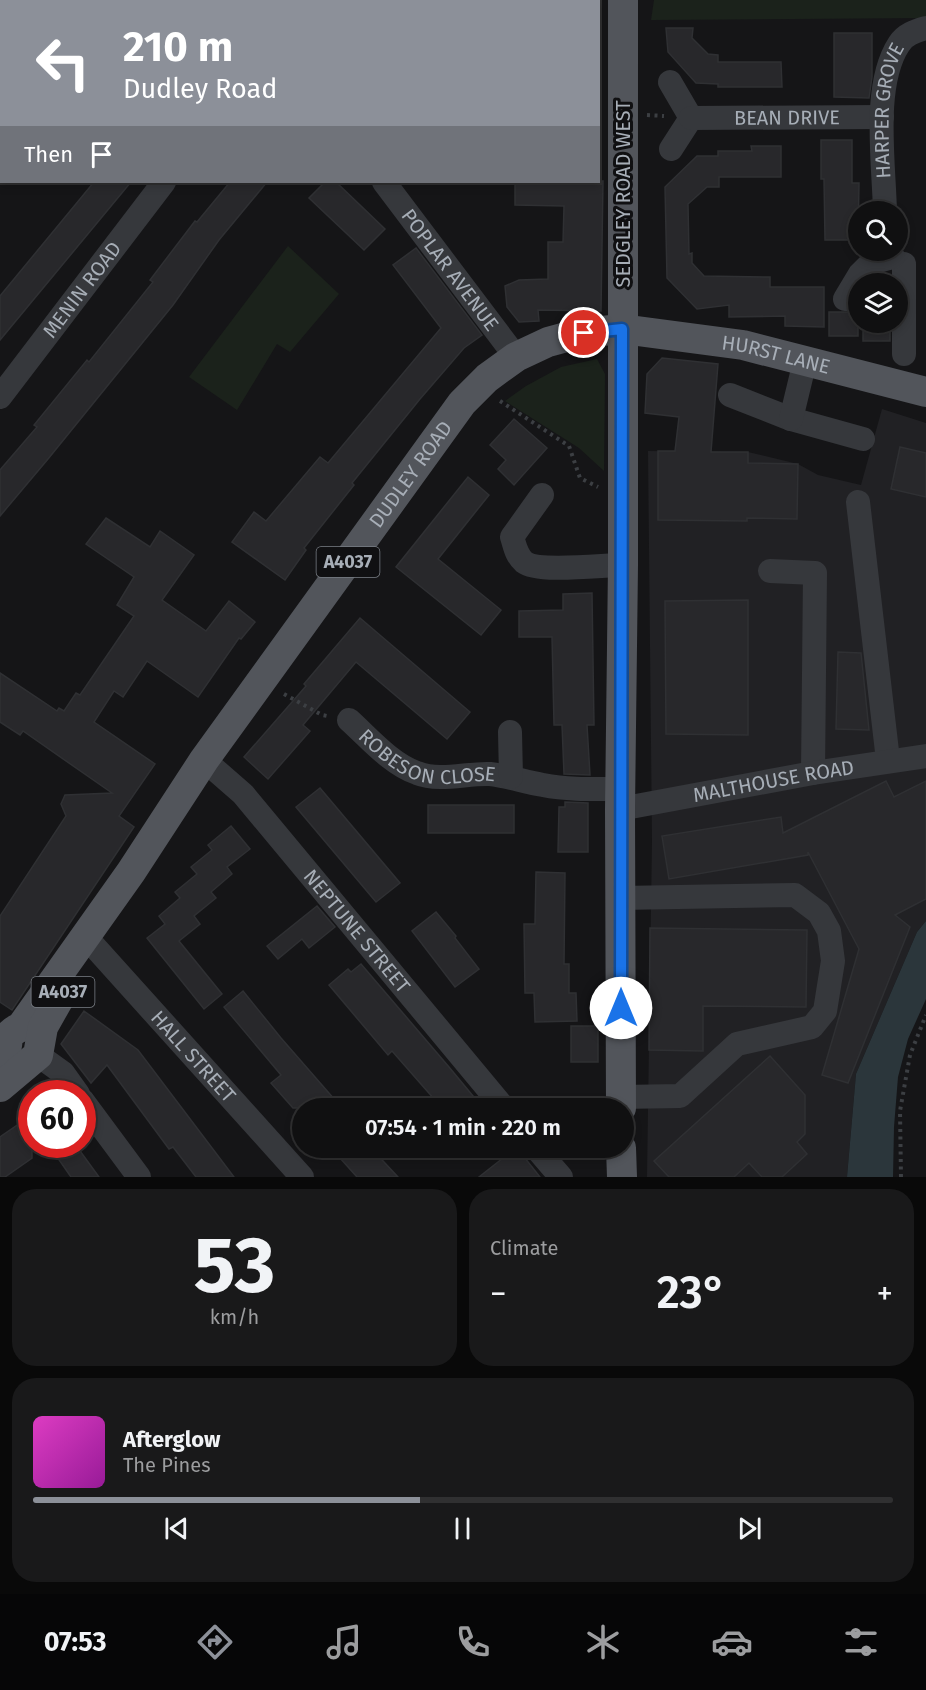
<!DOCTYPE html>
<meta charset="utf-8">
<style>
:root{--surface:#101011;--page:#19191a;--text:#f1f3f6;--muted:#9c9d9f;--line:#303031;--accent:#8c9099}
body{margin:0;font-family:"Fira Sans",sans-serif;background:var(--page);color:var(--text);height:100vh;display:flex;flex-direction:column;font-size:22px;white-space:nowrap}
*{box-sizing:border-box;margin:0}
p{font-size:20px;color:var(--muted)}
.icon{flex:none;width:33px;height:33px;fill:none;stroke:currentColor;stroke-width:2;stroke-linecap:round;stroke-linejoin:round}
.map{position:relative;height:1177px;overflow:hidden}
.details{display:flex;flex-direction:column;gap:12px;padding:12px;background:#090909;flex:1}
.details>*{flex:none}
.banner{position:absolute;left:0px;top:0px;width:600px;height:183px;box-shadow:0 3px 9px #0003,0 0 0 2px var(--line);background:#8c9099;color:#fff;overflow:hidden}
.fabs{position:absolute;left:848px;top:201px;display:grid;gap:12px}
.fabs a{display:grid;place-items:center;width:60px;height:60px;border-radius:50%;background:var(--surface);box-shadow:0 3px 9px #0003,0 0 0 2px var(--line);font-size:30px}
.speed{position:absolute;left:18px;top:1080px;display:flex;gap:12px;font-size:30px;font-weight:700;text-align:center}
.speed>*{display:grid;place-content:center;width:78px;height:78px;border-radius:50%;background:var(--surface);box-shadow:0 3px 9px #0003,0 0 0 2px var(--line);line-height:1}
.speed .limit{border:9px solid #d22;background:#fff;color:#111}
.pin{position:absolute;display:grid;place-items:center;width:51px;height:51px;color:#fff;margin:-26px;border:3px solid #fff;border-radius:50%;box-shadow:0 2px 6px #0007}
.me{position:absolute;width:66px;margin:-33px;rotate:0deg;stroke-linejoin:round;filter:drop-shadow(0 0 4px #0008)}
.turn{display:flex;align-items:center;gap:21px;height:126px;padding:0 24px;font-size:27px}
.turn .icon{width:78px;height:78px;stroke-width:2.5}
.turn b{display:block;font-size:42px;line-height:51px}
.then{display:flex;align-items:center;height:57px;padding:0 24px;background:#0003;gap:12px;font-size:22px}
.big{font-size:45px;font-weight:600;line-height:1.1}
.details .card{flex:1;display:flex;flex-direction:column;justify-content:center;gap:9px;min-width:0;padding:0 21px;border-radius:24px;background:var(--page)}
.details .dial{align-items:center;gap:0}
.dial b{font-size:78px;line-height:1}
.song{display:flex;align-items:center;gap:18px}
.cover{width:72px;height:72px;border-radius:9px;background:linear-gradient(135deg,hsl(310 70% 55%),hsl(300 70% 35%))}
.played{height:6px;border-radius:3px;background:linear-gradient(90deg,var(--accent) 45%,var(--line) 45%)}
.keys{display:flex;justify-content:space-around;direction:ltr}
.heat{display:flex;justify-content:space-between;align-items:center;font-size:33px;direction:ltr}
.details .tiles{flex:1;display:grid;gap:12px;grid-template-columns:1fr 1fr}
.card:last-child{grid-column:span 2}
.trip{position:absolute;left:292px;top:1098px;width:342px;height:60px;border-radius:30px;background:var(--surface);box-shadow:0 3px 9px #0003,0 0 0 2px var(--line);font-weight:600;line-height:60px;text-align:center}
.tab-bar{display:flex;height:96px;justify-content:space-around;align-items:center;background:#060607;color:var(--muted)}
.tab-bar .icon{width:42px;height:42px}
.tab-bar .active{color:var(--accent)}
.tab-bar b{font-size:27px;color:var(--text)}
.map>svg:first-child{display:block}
.built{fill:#212124}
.green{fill:#1b221b}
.water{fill:#2b363b}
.building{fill:#28282b;stroke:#2f3033;stroke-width:1.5}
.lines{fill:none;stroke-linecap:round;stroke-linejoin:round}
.path{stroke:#3c3f43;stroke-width:4;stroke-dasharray:3 4.5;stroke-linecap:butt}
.minor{stroke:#36383c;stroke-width:24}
.major{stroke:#52555b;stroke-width:30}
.route-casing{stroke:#114b97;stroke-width:15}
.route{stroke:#1a73e8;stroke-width:10}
.labels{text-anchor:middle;stroke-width:6;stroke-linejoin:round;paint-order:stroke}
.shield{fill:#101012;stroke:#7a7f86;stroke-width:1.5}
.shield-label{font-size:18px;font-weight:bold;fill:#a7aeb7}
.street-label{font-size:20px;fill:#a7aeb7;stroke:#101012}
</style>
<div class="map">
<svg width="926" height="1177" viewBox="0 0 926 1177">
<rect width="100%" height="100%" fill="#151517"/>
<!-- built -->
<polygon class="built" points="882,409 926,423 926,921 917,932 856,1074 847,1177 647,1177 652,841 648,451 748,452 798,464 818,475 861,485"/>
<!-- green -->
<g class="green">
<polygon points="654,0 926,0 926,18 651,20"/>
<polygon points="288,246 339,294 290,352 277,344 237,410 189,377"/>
<polygon points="597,359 605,374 604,471 579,448 505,401 526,386 561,367"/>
</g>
<!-- water -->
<polygon class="water" points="926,921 926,999 908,1039 898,1077 894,1127 893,1177 847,1177 856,1074 917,932"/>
<!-- building -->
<g class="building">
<polygon points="666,28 693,28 692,38 708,54 718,55 718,62 781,62 782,87 718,87 718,84 696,83 668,52"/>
<polygon points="834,33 872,33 872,77 869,98 834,97"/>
<polygon points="821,140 852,140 852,183 859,183 858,240 825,240 824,179 821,179"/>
<polygon points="751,146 781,146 781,177 719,177 719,187 707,187 688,204 689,254 692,253 692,263 704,276 770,277 770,287 824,287 824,327 785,326 785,316 729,317 729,305 697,309 667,278 665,187 697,156 718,156 718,151 752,151"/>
<polygon points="598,181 603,181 601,311 538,310 539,321 519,322 507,307 505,286 519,280 548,279 548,242 563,242 564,206 515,205 515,182"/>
<polygon points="94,182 131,182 0,340 0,296"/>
<polygon points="230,182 267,182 219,240 173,305 48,459 0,516 0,470 37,427 34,425 87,360 89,362 153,282 150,280 195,221 197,222"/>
<polygon points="325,182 336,182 385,229 364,250 309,198"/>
<polygon points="416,248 482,335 464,348 420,399 352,483 354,485 304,548 306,550 285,580 232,542 254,512 266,521 320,457 328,463 441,328 393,265"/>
<rect x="829" y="312" width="29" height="24"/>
<rect x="863" y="322" width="27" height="19"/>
<polygon points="662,358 718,364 711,452 748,452 748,463 798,464 797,519 747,518 747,521 658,520 658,451 675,451 679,417 645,413 647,374"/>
<polygon points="514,419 547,448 514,485 498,469 506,460 490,445"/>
<polygon points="900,447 926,453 926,497 891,489"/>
<polygon points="468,477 489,495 438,559 501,610 481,635 396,567"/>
<polygon points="106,518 150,547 160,531 194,555 162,600 206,631 229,601 255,622 241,639 239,638 198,697 147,661 123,697 114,691 94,722 155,764 119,816 134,827 12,1010 0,1002 0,916 66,816 61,804 65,795 112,793 23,731 20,735 0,722 0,673 57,711 59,708 64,711 76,693 80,695 134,616 117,605 134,577 86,544"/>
<polygon points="592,593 594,725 587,725 590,775 564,774 562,725 554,725 552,637 519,637 519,611 563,610 563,594"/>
<polygon points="748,600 748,735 666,734 665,601"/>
<polygon points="360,618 470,712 447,739 356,662 303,725 310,731 268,779 244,757 306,686 304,684"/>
<polygon points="838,652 861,653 869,730 836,729"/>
<polygon points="886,781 894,797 926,781 926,899 895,915 910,927 848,1083 822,1075 859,949 808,852 808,855 669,879 662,836 781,817 783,833"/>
<polygon points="320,788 400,883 376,902 296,807"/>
<polygon points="565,802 588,803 588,852 558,852 559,807 565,807"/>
<rect x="428" y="805" width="86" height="28"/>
<polygon points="231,826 250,849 227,867 232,874 211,892 216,898 194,916 200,924 179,941 222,994 204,1009 147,938 165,924 159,916 180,898 175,892 197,874 191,867 212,850 208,845"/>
<polygon points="536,872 565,873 564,964 569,964 569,993 576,993 577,1021 535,1022 534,993 525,993 524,924 535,924"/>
<polygon points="317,906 335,927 309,948 302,939 278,959 267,946"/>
<polygon points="436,912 456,936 455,938 479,969 455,987 412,931"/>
<polygon points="650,928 807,930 806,1007 703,1006 703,1051 649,1050"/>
<polygon points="361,964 449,1067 483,1108 442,1108 392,1051 388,1055 329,985 348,969 351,972"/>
<polygon points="243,991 281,1038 342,1108 293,1108 271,1083 281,1075 224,1007"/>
<polygon points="84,1011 138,1050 234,1177 196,1177 173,1147 169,1149 107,1065 91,1083 61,1044"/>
<rect x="571" y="1026" width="27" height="36"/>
<polygon points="770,1056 805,1095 805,1134 797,1142 807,1154 782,1177 762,1177 749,1163 734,1177 669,1177 654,1161"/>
<polygon points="32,1115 32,1158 5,1177 0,1177 0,1137"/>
<polygon points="48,1144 75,1144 99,1177 71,1177"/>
<polygon points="331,1148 371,1148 398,1177 357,1177"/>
<polygon points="494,1148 517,1148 540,1177 479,1177 503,1158"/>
</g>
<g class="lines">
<!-- path -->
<g class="path">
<polyline points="0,91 2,91"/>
<polyline points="647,115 664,116"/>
<polyline points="500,401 569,446 580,478 598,487"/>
<polyline points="284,694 322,715 327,716"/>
<polyline points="901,1177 900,1111 910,1055 926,1015"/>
</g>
<!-- minor -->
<g class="minor">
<polyline points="235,0 245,2"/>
<polyline points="155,2 162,0"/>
<polyline points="328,2 338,0"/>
<polyline points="0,44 2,44"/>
<polyline points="670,82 691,118 671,149"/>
<path id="s1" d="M691 118 882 117"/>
<path id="s2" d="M384 182 516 357"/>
<path id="s3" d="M885 212C884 163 872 85 899 44 905 34 916 31 926 28"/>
<polyline points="904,264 904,354"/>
<polyline points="845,299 860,274 871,263 893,257"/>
<polyline points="730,395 791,419 863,439"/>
<path id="s4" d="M0 397 164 182"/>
<polyline points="791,419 805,361"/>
<path d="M542 495 512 537C515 546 516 555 524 562 538 573 603 565 623 565"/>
<polyline points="858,502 888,760"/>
<polyline points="770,571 815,573 813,773"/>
<path id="s5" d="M349 720C369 738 391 764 417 773 440 782 466 773 490 774 508 776 525 782 543 785 569 790 595 789 621 789"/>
<polyline points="510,732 511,777"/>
<path id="s6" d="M204 760 243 794 504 1108"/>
<path id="s7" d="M620 809 813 773 926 756"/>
<polyline points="620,898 795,895 819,913 829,931 833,961 825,1011 812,1027 737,1044 680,1096 621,1097"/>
<path id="s8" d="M85 936 302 1177"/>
<polyline points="38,1055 63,1073 78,1094"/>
<polyline points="82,1100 139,1177"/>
<polyline points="536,1148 561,1177"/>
</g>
<!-- major -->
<g class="major">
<path id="s9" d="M0 1059C2 1057 5 1054 6 1051 9 1038 5 1034 21 1027L131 872 204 760 462 403 487 378 516 357 548 342 581 333 622 329 743 345 926 392"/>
<polyline points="0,1087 38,1055 43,1027 60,997"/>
<polyline points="621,1108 620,809 623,565 623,0"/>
<polyline points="621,1148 622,1177"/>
</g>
</g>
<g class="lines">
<!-- route casing -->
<g class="route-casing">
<polyline id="route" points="584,333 622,329 621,1008"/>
</g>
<!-- route -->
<use href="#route" class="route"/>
</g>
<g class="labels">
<!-- shield labels -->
<g class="shield">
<rect x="316.5" y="547" width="63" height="30" rx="4.5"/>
<rect x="31.5" y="977" width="63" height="30" rx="4.5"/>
</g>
<g class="shield-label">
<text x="348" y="568">A4037</text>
<text x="63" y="998">A4037</text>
</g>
<!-- street labels -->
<g class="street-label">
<text dy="7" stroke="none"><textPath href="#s3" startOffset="102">HARPER GROVE</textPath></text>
<text dy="7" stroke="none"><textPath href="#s1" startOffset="96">BEAN DRIVE</textPath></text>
<text transform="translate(623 194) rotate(-90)" y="7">SEDGLEY ROAD WEST</text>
<text dy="7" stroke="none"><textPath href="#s2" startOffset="110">POPLAR AVENUE</textPath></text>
<text dy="7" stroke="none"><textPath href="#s4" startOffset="135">MENIN ROAD</textPath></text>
<text dy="7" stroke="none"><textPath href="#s9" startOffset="1143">HURST LANE</textPath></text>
<text dy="7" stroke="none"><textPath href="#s9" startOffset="717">DUDLEY ROAD</textPath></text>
<text dy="7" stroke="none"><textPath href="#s5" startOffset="92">ROBESON CLOSE</textPath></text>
<text dy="7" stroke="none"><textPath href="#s7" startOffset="156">MALTHOUSE ROAD</textPath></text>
<text dy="7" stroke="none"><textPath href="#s6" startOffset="230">NEPTUNE STREET</textPath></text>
<text dy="7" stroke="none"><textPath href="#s8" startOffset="162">HALL STREET</textPath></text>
</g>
</g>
</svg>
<div class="fabs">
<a><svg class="icon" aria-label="search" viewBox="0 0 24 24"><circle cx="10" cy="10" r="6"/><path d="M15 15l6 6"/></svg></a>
<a><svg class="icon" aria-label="layers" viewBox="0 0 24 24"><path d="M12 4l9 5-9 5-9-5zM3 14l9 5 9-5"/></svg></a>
</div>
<div class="speed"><div class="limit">60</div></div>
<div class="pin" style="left:584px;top:333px;background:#d93025"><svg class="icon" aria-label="arrive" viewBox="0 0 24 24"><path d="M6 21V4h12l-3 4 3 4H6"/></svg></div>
<svg class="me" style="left:621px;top:1008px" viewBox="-20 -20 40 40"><circle r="19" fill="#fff"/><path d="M0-13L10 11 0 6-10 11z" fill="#1a73e8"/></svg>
<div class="trip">07:54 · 1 min · 220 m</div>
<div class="banner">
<div class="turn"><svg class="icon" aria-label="left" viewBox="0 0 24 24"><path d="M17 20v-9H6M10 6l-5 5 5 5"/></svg><div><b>210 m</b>Dudley Road</div></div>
<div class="then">Then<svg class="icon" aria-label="arrive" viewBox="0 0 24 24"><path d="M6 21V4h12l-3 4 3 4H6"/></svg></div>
</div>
</div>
<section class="details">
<div class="tiles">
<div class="card dial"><b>53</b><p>km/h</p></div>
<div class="card"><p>Climate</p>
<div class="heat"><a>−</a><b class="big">23°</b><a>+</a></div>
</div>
<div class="card">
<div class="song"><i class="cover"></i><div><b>Afterglow</b><p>The Pines</p></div></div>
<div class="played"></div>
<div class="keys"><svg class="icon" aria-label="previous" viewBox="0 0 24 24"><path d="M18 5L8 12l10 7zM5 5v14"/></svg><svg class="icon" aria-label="pause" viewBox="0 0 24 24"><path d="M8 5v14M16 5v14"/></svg><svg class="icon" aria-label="next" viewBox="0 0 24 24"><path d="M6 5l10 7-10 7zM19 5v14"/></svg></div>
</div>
</div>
</section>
<nav class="tab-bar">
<b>07:53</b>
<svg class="icon active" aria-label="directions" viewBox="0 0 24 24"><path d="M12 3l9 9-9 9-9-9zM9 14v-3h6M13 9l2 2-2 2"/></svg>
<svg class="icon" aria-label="music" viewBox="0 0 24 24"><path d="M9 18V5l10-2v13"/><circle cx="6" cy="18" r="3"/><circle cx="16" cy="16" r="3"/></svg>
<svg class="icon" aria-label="phone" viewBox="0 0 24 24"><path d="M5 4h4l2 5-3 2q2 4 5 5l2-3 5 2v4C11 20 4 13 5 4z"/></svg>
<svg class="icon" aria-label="climate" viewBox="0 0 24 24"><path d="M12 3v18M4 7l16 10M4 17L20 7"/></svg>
<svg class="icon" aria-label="car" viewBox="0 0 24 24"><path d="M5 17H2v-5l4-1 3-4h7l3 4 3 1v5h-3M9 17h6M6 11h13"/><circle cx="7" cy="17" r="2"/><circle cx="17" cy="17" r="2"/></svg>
<svg class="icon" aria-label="filters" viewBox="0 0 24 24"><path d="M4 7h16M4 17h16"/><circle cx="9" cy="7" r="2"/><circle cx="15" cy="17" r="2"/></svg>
</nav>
